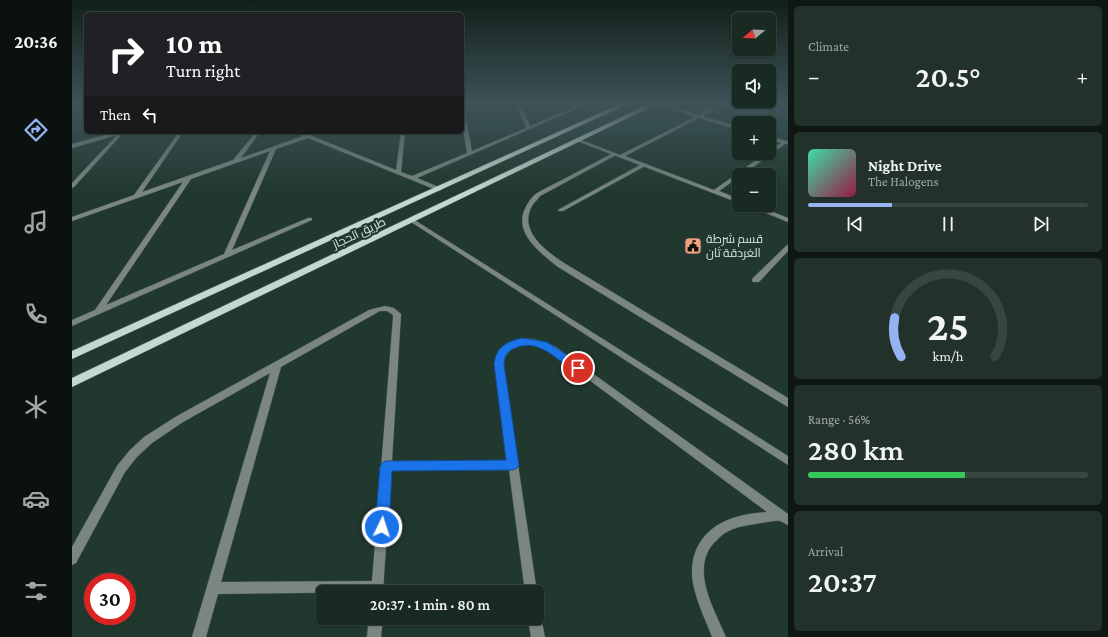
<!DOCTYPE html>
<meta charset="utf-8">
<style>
:root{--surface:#192a23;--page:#22322b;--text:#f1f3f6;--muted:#9fa7a6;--line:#374641;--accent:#95b2f1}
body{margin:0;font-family:"Crimson Pro",Cairo,serif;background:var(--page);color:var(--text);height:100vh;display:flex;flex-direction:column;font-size:15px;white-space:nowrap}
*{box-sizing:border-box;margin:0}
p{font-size:13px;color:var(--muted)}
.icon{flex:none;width:22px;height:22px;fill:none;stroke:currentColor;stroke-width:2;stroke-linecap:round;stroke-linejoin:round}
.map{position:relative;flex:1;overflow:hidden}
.drawer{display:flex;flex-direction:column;gap:6px;padding:6px;background:#0e1713;width:320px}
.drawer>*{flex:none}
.hud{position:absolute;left:12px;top:12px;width:380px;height:122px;border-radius:6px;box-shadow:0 1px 3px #0004,0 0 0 1px var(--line);background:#202124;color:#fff;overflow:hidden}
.needle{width:26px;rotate:251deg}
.tools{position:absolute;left:660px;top:12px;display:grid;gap:8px}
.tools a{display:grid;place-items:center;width:44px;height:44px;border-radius:6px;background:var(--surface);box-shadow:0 1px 3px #0004,0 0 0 1px var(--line);font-size:20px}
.speed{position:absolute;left:12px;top:573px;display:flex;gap:8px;font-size:20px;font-weight:700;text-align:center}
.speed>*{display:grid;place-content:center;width:52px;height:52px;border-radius:50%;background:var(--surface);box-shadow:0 1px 3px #0004,0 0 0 1px var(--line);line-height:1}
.speed .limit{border:6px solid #d22;background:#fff;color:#111}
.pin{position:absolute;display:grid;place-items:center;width:34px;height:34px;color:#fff;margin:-17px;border:2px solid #fff;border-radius:50%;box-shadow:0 1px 4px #0007}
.me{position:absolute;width:44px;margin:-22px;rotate:4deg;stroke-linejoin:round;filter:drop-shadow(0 0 3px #0008)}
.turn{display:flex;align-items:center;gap:14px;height:84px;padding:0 16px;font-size:18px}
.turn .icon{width:52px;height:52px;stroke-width:2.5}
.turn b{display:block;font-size:28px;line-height:34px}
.then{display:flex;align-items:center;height:38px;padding:0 16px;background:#0003;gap:8px;font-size:15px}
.big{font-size:30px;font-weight:600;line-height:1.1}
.drawer .tile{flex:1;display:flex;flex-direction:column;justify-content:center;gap:6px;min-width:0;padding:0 14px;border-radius:6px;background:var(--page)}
.drawer .dial{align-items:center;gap:0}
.dial svg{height:104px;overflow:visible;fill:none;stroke:var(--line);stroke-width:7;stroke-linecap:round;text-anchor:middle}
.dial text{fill:var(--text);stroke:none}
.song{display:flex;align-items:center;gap:12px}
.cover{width:48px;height:48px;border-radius:6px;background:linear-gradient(135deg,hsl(160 70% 55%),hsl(340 70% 35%))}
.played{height:4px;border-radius:2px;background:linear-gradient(90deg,var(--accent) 30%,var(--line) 30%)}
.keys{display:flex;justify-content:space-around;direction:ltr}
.heat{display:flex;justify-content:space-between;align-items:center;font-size:22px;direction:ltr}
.charge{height:6px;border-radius:3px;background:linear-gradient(90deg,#34c759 56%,var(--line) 0)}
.trip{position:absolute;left:244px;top:585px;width:228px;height:40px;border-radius:6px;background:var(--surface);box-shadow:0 1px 3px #0004,0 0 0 1px var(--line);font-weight:600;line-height:40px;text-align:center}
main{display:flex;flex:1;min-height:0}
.tabs{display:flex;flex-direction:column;width:72px;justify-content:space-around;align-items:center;background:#0a110e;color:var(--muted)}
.tabs .icon{width:28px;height:28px}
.tabs .active{color:var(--accent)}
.tabs b{font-size:18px;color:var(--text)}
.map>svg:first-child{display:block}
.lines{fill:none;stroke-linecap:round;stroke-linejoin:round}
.service-casing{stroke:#3e544b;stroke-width:1}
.minor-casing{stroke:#3e544b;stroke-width:1}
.primary-casing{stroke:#3e544b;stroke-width:1}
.service{fill:#7b8681;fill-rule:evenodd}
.minor{fill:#7b8681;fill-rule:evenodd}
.primary{fill:#c2d9cf;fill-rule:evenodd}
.route{fill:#1a73e8;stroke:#114b97}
.labels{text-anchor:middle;stroke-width:4;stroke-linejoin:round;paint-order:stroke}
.street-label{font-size:12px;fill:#d7e5df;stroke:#21382f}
.poi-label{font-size:12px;fill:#d7e5df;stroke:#21382f;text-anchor:start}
</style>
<main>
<nav class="tabs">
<b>20:36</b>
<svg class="icon active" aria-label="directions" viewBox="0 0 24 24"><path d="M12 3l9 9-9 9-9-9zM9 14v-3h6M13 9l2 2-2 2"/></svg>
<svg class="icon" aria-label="music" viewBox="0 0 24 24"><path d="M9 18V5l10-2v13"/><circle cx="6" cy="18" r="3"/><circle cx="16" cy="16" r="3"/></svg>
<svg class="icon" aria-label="phone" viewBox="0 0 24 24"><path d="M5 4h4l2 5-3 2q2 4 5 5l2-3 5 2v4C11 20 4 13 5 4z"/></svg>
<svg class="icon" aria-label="climate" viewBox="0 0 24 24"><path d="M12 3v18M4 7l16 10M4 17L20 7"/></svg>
<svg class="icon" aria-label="car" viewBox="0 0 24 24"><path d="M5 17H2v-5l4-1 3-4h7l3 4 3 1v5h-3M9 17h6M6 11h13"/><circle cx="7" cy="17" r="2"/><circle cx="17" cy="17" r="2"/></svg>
<svg class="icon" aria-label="filters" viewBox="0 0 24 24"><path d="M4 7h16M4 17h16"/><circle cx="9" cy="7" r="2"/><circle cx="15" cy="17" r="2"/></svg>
</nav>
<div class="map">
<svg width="716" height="637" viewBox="0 0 716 637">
<rect width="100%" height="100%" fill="#21382f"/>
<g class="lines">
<!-- service casing -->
<g class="service-casing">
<g id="service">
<path d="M541 153 546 154 468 196C466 199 462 203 460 206 446 231 474 251 492 263L716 398V407L486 267C470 254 443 235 452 211 455 204 459 197 465 193 473 188 483 184 492 179 508 170 525 162 541 153Z"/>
<polygon points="570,164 575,165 491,211 487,211 486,210"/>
<polygon points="716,245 716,251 687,282 681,282 680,280 681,278 714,246"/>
</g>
</g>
<!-- minor casing -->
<g class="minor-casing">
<g id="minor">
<path d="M444 103H448L458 126 512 103H518L345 178 369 188V190L367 191 236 138 204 149 160 250 236 218H240V220L0 326V320L23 310 111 182 0 221V217L62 195 107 132H111L70 192 161 160 184 132H188L169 158 231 136 224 132H230L324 170 329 132H333L329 172 340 176 395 153 390 122V108L392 109 400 151 454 128ZM198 151 152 254 34 305 119 179Z"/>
<polygon points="582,103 589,103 626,115 649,103 655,103 631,116 667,127 667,130 627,118 553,156 642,190 694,153 697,153 697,151 709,143 697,139 697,136 715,141 716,144 713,144 670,175 667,175 667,177 647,191 667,199 667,203 505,141 509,140 548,155 623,117"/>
<polygon points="706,103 716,104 716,106 706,104"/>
<polygon points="44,132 52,132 2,187 0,188 0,183 45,135 0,148 0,144"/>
<polygon points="675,205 683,205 716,218 716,222"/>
<polygon points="341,219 716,456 716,465 339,222 338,221"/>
<path d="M313 306 322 308 329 314 320 461H435L423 364C432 332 459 335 484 347L716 514V525C713 524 711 522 708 521 704 520 678 525 672 526 661 528 652 532 645 540 616 566 642 609 654 637H640C634 621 626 605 622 588 614 555 630 528 661 518 672 514 684 513 695 512L478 351C458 341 438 339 431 364L465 592V593L453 592 437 470H319L311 592 146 594 134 637H120L198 373 111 422 80 443 65 457 53 472 4 563 0 565V547L45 466 57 451 72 437 105 416 297 310ZM308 311H315L321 315V318L300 581 149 582 209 367Z"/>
<polygon points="465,612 468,613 473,637 459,637 456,618 465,618"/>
<polygon points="297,618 311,618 309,637 295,637"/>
</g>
</g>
<!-- primary casing -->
<g class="primary-casing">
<g id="primary">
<polygon points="550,103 558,103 0,359 0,351"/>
<polygon points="579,103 587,103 0,387 0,378"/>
</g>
</g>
<!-- service -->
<use href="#service" class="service"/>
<!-- minor -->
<use href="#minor" class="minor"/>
<!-- primary -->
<use href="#primary" class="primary"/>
</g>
<!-- sky -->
<linearGradient id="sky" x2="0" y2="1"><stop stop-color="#121f1a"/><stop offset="0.54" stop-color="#3d5358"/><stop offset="1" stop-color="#3d5358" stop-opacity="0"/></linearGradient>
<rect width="716" height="192" fill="url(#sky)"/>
<!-- route -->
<path class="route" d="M450 338 475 342 510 365 511 368 510 370C493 375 474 335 443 348 435 352 433 354 432 364L447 465 445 468 441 470 320 471 317 527 315 531 310 533 305 531 303 527 308 466 310 463 314 461 434 460 422 364C424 347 434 342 450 338Z"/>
<!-- icons -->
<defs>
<g id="civic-square" transform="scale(0.9)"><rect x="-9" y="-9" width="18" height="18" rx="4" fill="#f2a17e" stroke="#21382f"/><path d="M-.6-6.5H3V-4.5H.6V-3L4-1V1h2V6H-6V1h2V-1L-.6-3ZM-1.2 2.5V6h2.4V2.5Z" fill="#111"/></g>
</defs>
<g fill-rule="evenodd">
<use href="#civic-square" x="621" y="246"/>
</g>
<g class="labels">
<!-- street labels -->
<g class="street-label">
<text transform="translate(287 233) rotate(-25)" y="4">طريق الحجاز</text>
</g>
<!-- poi labels -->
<g class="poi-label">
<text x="634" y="243">قسم شرطة<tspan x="634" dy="14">الغردقة ثان</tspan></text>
</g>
</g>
</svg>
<div class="tools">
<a><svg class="needle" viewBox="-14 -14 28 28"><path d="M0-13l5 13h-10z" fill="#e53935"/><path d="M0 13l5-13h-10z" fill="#9fa7a6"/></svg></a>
<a><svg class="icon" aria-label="sound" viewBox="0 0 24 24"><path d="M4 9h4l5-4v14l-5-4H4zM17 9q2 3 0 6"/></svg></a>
<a>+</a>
<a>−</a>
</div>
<div class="speed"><div class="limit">30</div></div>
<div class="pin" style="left:506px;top:368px;background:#d93025"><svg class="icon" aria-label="arrive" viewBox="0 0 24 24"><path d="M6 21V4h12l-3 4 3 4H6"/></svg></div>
<svg class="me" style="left:310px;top:527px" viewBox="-20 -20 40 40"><circle r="17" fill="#1a73e8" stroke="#fff" stroke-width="3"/><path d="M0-11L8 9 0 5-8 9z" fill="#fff"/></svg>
<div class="trip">20:37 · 1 min · 80 m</div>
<div class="hud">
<div class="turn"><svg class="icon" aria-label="right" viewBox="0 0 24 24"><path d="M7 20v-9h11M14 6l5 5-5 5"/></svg><div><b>10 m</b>Turn right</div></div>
<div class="then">Then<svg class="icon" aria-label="left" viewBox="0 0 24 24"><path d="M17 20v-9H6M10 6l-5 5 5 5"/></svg></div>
</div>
</div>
<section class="drawer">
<div class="tile"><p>Climate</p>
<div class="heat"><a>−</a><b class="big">20.5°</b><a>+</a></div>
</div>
<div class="tile">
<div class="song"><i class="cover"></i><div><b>Night Drive</b><p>The Halogens</p></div></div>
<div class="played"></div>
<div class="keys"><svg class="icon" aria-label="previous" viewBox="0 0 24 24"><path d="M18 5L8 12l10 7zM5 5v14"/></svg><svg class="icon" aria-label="pause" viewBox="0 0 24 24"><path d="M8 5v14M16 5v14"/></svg><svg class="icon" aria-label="next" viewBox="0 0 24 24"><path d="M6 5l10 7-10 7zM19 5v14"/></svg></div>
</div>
<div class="tile dial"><svg viewBox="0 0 100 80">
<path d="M14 69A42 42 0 1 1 86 69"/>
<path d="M14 69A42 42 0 0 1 9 39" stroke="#95b2f1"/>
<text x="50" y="56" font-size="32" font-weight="700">25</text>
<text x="50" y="72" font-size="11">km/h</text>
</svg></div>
<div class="tile"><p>Range · 56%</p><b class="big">280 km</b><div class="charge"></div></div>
<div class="tile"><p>Arrival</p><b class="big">20:37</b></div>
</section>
</main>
